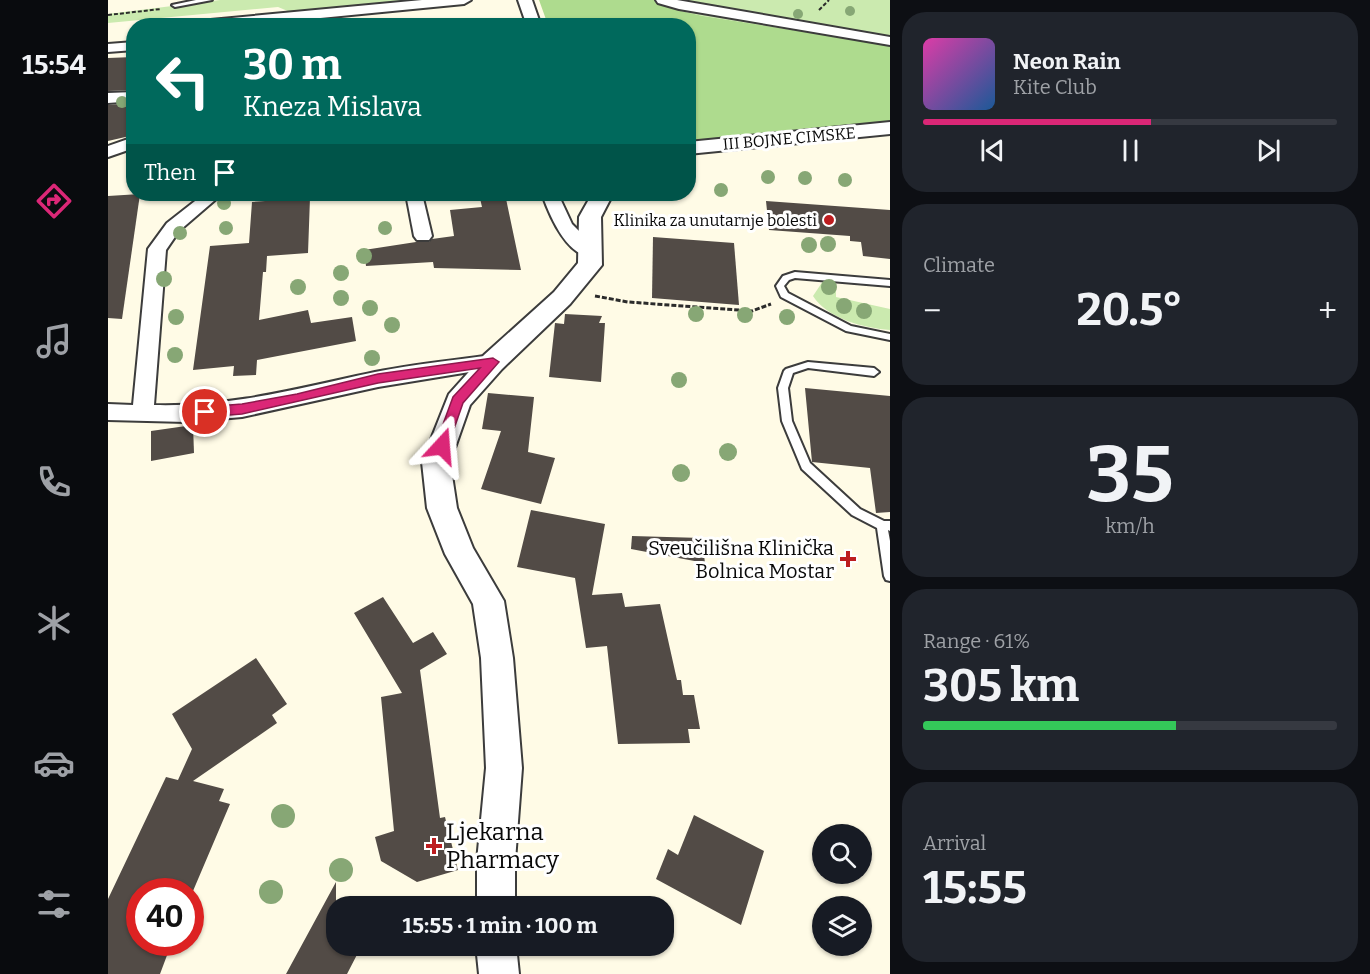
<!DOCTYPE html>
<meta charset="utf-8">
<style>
:root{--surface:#171b24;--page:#20242c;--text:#f1f3f6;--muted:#9ea1a6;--line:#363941;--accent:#db2777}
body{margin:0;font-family:Bitter,serif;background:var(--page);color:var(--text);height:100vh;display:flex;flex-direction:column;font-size:22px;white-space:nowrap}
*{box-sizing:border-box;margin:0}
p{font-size:20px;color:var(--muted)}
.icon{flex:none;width:33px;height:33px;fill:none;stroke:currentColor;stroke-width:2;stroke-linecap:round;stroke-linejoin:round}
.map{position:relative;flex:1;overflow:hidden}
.side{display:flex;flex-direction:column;gap:12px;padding:12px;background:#0d0f14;width:480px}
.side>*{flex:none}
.top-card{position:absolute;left:18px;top:18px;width:570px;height:183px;border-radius:24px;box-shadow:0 2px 4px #0004;background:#00695c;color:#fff;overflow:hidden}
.fabs{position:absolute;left:704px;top:824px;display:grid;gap:12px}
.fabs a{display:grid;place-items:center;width:60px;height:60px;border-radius:50%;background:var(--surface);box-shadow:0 2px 4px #0004;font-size:30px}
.speed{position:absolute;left:18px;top:878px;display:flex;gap:12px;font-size:30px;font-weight:700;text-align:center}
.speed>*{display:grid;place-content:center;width:78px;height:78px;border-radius:50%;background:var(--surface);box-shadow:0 2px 4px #0004;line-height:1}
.speed .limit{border:9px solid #d22;background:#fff;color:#111}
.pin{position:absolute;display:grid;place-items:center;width:51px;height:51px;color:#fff;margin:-26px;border:3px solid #fff;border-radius:50%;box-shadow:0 2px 6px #0007}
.me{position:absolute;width:66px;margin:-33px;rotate:19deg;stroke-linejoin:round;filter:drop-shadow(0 0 4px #0008)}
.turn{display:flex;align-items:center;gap:21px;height:126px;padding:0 18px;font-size:27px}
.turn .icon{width:78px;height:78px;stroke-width:2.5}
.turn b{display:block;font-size:42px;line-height:51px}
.then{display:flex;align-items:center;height:57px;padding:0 18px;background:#0003;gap:12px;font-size:22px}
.big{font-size:45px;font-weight:700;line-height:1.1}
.side .card{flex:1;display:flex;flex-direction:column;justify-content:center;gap:9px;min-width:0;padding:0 21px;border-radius:24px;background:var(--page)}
.side .dial{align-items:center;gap:0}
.dial b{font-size:78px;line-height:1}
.song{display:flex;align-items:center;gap:18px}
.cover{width:72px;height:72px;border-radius:9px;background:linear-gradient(135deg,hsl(320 70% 55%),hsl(210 70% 35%))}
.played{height:6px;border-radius:3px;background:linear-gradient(90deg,var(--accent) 55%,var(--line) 55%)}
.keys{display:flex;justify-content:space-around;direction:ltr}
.heat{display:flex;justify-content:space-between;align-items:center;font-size:33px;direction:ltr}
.charge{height:9px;border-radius:4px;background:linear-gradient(90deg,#34c759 61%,var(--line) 0)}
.trip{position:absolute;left:218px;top:896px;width:348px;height:60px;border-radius:24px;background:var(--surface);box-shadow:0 2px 4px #0004;font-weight:700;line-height:60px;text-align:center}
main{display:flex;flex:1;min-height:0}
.tab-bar{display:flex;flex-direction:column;width:108px;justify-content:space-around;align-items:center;background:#090b0e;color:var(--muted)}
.tab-bar .icon{width:42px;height:42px}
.tab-bar .on{color:var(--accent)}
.tab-bar b{font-size:27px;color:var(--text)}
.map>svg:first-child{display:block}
.green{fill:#cbeaaf}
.forest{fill:#aedb8e}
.building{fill:#524b46}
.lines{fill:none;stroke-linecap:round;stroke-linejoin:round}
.service-casing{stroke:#3c3c3c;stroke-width:4}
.minor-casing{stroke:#3c3c3c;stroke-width:4}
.tertiary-casing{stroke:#3c3c3c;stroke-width:4}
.path-far1{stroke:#2b2b2b;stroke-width:2;stroke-dasharray:4 2;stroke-linecap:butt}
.path{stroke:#2b2b2b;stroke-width:3;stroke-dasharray:5 2;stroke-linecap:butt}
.service{fill:#fff;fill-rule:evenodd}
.minor{fill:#fff;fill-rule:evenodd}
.tertiary{fill:#fff;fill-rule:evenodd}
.tree{fill:#87a775}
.route{fill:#db2777;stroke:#8e194d;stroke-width:1.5}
.poi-dot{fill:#bd1d1f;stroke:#fff;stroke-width:2}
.labels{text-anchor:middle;stroke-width:6;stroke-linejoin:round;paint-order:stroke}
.far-street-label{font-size:16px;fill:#090909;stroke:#fff}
.far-poi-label{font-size:16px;fill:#090909;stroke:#fff;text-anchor:end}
.poi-label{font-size:20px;fill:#090909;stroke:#fff;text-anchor:end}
.near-poi-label{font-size:24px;fill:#090909;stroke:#fff;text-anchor:start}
</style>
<main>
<nav class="tab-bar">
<b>15:54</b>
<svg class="icon on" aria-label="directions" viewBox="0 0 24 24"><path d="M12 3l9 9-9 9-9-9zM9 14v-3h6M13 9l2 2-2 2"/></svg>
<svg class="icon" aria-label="music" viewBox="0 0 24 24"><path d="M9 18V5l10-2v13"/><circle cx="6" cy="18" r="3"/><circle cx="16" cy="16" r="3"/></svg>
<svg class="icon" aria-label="phone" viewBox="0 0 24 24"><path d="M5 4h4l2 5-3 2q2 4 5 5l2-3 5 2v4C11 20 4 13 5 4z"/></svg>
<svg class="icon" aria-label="climate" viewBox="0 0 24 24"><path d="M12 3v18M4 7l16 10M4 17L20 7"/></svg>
<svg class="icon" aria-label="car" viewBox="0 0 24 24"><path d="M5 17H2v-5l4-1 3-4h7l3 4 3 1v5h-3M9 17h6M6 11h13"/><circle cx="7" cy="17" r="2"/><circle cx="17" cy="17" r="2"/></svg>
<svg class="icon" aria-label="filters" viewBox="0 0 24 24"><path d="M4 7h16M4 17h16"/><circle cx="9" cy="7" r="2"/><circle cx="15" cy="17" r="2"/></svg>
</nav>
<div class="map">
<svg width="782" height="974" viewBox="0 0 782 974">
<rect width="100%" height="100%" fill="#fffbe6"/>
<!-- green -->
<g class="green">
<polygon points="112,0 340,0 187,14 170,7 0,23 0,14"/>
<polygon points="565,0 782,0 782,45 595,16 573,11"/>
<path d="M715 281 728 283V297L782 309V330C756 328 720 319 705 296Z"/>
</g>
<!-- forest -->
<polygon class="forest" points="431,0 565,0 573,11 595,16 782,45 782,128 581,148 580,26 440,25"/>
<!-- building -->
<g class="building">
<polygon points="26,57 26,90 0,91 0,58"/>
<polygon points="26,103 26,135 0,141 0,105"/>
<polygon points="32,194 14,319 0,318 0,196"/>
<polygon points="371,194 397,194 413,270 326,268 325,262 258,266 256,250 308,242 321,242 324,239 346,236 342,210 374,207"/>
<polygon points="202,198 200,253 159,256 158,272 155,272 151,320 200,310 203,323 244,317 248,341 149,360 148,375 125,376 126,366 85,370 102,246 141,243 144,202"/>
<polygon points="658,201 782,210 782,259 755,256 753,242 742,241 742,236 661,230"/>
<polygon points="545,237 626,243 631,305 544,298"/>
<polygon points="457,314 494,316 491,323 497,323 493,382 441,377 447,323 456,324"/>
<polygon points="697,388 782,396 782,512 768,513 762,468 704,462"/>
<polygon points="380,393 426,397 420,452 447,458 433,504 373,489 393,431 374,429"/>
<polygon points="85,425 86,453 43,461 43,431"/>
<polygon points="423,510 497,524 484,595 514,593 517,607 552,604 569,680 573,680 575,695 586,695 592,729 580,729 582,743 510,744 499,646 478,648 467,578 409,567"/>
<polygon points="524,536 594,538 597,563 523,549"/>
<polygon points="275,597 305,643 325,632 339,654 312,670 332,818 337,817 350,870 309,882 273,861 267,837 286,831 273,697 294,693 246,613"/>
<polygon points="148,658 179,704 164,715 169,723 85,781 116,789 111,801 122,804 85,891 32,891 32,942 64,942 52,974 0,974 0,899 58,777 70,780 84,749 64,714"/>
<polygon points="586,815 656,851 633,925 548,879 560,849 570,855"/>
<polygon points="228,882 228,945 254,945 239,974 178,974"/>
</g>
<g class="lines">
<!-- service casing -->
<g class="service-casing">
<g id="service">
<polygon points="88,0 104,0 67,7 64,5"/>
<polygon points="687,272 782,280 782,286 687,278 681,280 676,286 680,293 743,326 782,334 782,340 738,331 673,297 668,286 675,276"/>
<polygon points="700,362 766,368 771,372 766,376 700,368 685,373 680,388 684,421 702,463 752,509 776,521 782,521 782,531 780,530 782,541 782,581 778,580 776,576 769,528 744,515 694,469 674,421 670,388 676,371 678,369"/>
</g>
</g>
<!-- minor casing -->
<g class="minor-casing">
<g id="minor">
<polygon points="314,0 363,0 356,4 130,26 74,26 81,22"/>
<polygon points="410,0 424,0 433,26 419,26"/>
<polygon points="548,0 569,0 782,37 782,45 571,9 550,3"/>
<polygon points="26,42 26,50 0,52 0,44"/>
<polygon points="26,92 26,101 0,103 0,93"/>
<polygon points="26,137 26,148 0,157 0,146"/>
<path d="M96 194H114L71 231 58 250 46 405C125 407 191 388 267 372 306 364 346 360 385 355L392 357 395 362 392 367 270 387 134 417 78 422 0 420V404L25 405 40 249 59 223Z"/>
<polygon points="298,194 314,194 324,236 321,240 309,240 306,236"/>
<path d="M434 194H450L464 224 491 251 488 255C461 263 441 214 434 194Z"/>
</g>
</g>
<!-- tertiary casing -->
<g class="tertiary-casing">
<g id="tertiary">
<polygon points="782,122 782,134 580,154 580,142"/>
<polygon points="484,194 505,194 493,217 494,265 462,304 394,369 362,405 342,462 349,508 365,548 396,601 405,658 414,768 407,861 407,906 369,906 369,861 378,768 373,658 365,604 337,554 319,508 314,462 341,394 376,355 446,292 470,263 471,217"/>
<polygon points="368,945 408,945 411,974 371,974"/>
</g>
</g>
<!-- path-far1 -->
<g class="path-far1">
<polyline points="711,10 721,0"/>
<polyline points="0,15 53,9"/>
</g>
<!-- path -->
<polyline class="path" points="487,296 520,302 644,311 663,304"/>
<!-- service -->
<use href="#service" class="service"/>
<!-- minor -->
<use href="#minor" class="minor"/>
<!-- tertiary -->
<use href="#tertiary" class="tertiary"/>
</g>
<!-- trees -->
<g class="tree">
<circle cx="742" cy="11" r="5"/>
<circle cx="690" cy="14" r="5"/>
<circle cx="14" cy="102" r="6"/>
<circle cx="660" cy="177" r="7"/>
<circle cx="697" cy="178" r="7"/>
<circle cx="737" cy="180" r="7"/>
<circle cx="613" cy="190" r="7"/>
<circle cx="116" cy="203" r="7"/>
<circle cx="118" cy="228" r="7"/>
<circle cx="277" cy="228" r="7"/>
<circle cx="72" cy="233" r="7"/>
<circle cx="720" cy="244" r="8"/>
<circle cx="701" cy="245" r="8"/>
<circle cx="256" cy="256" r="8"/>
<circle cx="233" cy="273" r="8"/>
<circle cx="56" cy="279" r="8"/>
<circle cx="190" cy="287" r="8"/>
<circle cx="721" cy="287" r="8"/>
<circle cx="233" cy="298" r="8"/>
<circle cx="736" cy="306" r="8"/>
<circle cx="262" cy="308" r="8"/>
<circle cx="756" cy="311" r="8"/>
<circle cx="588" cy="314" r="8"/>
<circle cx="637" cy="315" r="8"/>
<circle cx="68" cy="317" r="8"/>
<circle cx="679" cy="317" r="8"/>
<circle cx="284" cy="325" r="8"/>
<circle cx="67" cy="355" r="8"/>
<circle cx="264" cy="358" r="8"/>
<circle cx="571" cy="380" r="8"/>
<circle cx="620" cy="452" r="9"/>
<circle cx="573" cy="473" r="9"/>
<circle cx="175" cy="816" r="12"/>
<circle cx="233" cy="870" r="12"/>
<circle cx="163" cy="892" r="12"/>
</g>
<!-- route -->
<polygon class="route" points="385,358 391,362 355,403 340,446 334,452 327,446 345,397 372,368 270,383 134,414 97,417 90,412 97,407 134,404 189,394 270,374"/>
<!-- markers -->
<g class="poi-dot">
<circle cx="721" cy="220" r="6"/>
<path d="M737 550h6v6h6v6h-6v6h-6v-6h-6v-6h6z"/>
<path d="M323 837h6v6h6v6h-6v6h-6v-6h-6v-6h6z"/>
</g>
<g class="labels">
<!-- far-street labels -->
<g class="far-street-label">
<text transform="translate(681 138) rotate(-5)" y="6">III BOJNE CIMSKE</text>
</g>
<!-- far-poi labels -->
<g class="far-poi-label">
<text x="709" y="226">Klinika za unutarnje bolesti</text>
</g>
<!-- poi labels -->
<g class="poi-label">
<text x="726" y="555">Sveučilišna Klinička<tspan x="726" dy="23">Bolnica Mostar</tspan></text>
</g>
<!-- near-poi labels -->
<g class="near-poi-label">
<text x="338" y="840">Ljekarna<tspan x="338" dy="28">Pharmacy</tspan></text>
</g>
</g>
</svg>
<div class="fabs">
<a><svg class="icon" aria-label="search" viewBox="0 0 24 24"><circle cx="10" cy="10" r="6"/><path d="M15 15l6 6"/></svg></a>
<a><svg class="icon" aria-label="layers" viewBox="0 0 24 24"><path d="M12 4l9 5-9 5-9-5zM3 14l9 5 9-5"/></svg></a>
</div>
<div class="speed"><div class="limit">40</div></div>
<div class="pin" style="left:97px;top:412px;background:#d93025"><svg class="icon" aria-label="arrive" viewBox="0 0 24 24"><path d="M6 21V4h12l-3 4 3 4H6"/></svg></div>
<svg class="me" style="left:334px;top:446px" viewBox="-20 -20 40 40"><path d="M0-17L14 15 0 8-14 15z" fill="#db2777" stroke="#fff" stroke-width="4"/></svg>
<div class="trip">15:55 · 1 min · 100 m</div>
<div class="top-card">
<div class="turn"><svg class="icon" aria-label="left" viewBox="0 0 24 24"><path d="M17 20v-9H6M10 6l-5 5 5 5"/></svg><div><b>30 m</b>Kneza Mislava</div></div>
<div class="then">Then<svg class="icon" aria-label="arrive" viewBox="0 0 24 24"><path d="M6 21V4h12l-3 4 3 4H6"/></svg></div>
</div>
</div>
<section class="side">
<div class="card">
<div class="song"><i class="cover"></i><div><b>Neon Rain</b><p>Kite Club</p></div></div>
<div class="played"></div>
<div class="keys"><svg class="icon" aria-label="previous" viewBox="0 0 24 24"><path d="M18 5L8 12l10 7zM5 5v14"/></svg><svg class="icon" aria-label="pause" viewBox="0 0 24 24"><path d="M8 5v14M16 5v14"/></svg><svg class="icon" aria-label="next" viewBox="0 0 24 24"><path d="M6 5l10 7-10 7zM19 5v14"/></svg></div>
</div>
<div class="card"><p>Climate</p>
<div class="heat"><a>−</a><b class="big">20.5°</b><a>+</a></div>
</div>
<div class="card dial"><b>35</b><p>km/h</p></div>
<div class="card"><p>Range · 61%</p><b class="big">305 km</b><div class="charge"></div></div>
<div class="card"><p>Arrival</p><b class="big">15:55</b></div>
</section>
</main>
